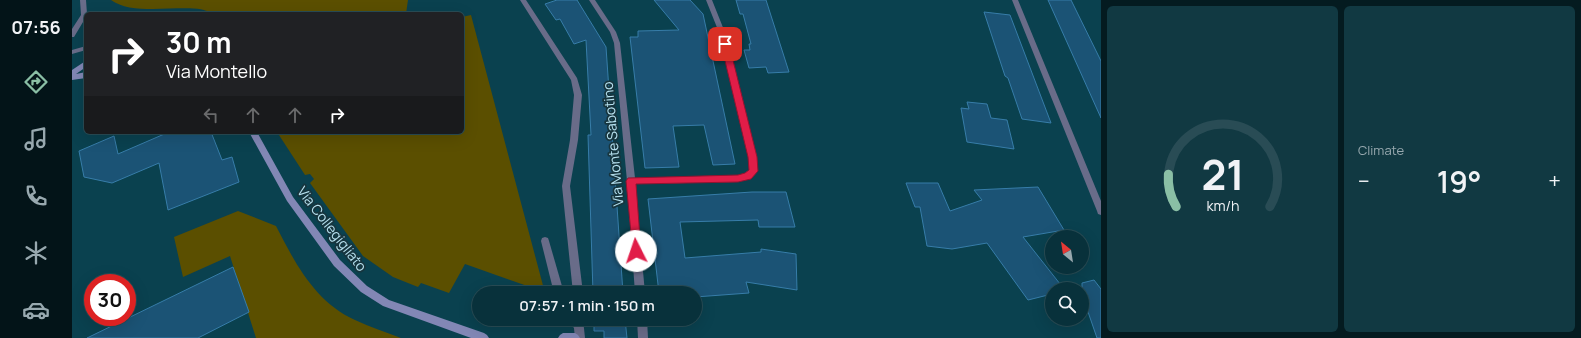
<!DOCTYPE html>
<meta charset="utf-8">
<style>
:root{--surface:#08313b;--page:#113942;--text:#f1f3f6;--muted:#98a9af;--line:#294c55;--accent:#8abfa5}
body{margin:0;font-family:Manrope,sans-serif;background:var(--page);color:var(--text);height:100vh;display:flex;flex-direction:column;font-size:15px;white-space:nowrap}
*{box-sizing:border-box;margin:0}
p{font-size:13px;color:var(--muted)}
.icon{flex:none;width:22px;height:22px;fill:none;stroke:currentColor;stroke-width:2;stroke-linecap:round;stroke-linejoin:round}
.map{position:relative;flex:1;overflow:hidden}
.sheet{display:flex;flex-direction:column;gap:6px;padding:6px;background:#041b20;width:480px}
.sheet>*{flex:none}
.guide{position:absolute;left:12px;top:12px;width:380px;height:122px;border-radius:6px;box-shadow:0 4px 16px #0002,0 0 0 1px var(--line);background:#202124;color:#fff;overflow:hidden}
.needle{width:26px;rotate:330deg}
.controls{position:absolute;left:973px;top:230px;display:grid;gap:8px}
.controls a{display:grid;place-items:center;width:44px;height:44px;border-radius:50%;background:var(--surface);box-shadow:0 4px 16px #0002,0 0 0 1px var(--line);font-size:20px}
.speed{position:absolute;left:12px;top:274px;display:flex;gap:8px;font-size:20px;font-weight:700;text-align:center}
.speed>*{display:grid;place-content:center;width:52px;height:52px;border-radius:50%;background:var(--surface);box-shadow:0 4px 16px #0002,0 0 0 1px var(--line);line-height:1}
.speed .limit{border:6px solid #d22;background:#fff;color:#111}
.pin{position:absolute;display:grid;place-items:center;width:34px;height:34px;color:#fff;margin:-17px;border-radius:8px;box-shadow:0 2px 6px #0006}
.me{position:absolute;width:44px;margin:-22px;rotate:356deg;stroke-linejoin:round;filter:drop-shadow(0 0 3px #0008)}
.turn{display:flex;align-items:center;gap:14px;height:84px;padding:0 16px;font-size:18px}
.turn .icon{width:52px;height:52px;stroke-width:2.5}
.turn b{display:block;font-size:28px;line-height:34px}
.lanes{display:flex;align-items:center;height:38px;padding:0 16px;background:#0003;justify-content:center;gap:20px;direction:ltr}
.lanes .off{opacity:.35}
.big{font-size:30px;font-weight:600;line-height:1.1}
.sheet .widget{flex:1;display:flex;flex-direction:column;justify-content:center;gap:6px;min-width:0;padding:0 14px;border-radius:6px;background:var(--page)}
.sheet .dial{align-items:center;gap:0}
.dial svg{height:104px;overflow:visible;fill:none;stroke:var(--line);stroke-width:7;stroke-linecap:round;text-anchor:middle}
.dial text{fill:var(--text);stroke:none}
.heat{display:flex;justify-content:space-between;align-items:center;font-size:22px;direction:ltr}
.sheet .tiles{flex:1;display:grid;gap:6px;grid-template-columns:repeat(2,1fr)}
.trip{position:absolute;left:400px;top:286px;width:230px;height:40px;border-radius:20px;background:var(--surface);box-shadow:0 4px 16px #0002,0 0 0 1px var(--line);font-weight:600;line-height:40px;text-align:center}
main{display:flex;flex:1;min-height:0}
.tab-bar{display:flex;flex-direction:column;width:72px;justify-content:space-around;align-items:center;background:#031418;color:var(--muted)}
.tab-bar .icon{width:28px;height:28px}
.tab-bar .active{color:var(--accent)}
.tab-bar b{font-size:18px;color:var(--text)}
.map>svg:first-child{display:block}
.green{fill:#5b4f00}
.building{fill:#1b5375;stroke:#377da9}
.lines{fill:none;stroke-linecap:round;stroke-linejoin:round}
.lane{fill:#696c89;fill-rule:evenodd}
.street{fill:#696c89;fill-rule:evenodd}
.secondary{fill:#8287b5;fill-rule:evenodd}
.route{fill:#e11d48;stroke:#92132f}
.labels{text-anchor:middle;stroke-width:3.5;stroke-linejoin:round;paint-order:stroke}
.street-label{font-size:14px;fill:#b7e2f0;stroke:#17353e}
</style>
<main>
<nav class="tab-bar">
<b>07:56</b>
<svg class="icon active" aria-label="directions" viewBox="0 0 24 24"><path d="M12 3l9 9-9 9-9-9zM9 14v-3h6M13 9l2 2-2 2"/></svg>
<svg class="icon" aria-label="music" viewBox="0 0 24 24"><path d="M9 18V5l10-2v13"/><circle cx="6" cy="18" r="3"/><circle cx="16" cy="16" r="3"/></svg>
<svg class="icon" aria-label="phone" viewBox="0 0 24 24"><path d="M5 4h4l2 5-3 2q2 4 5 5l2-3 5 2v4C11 20 4 13 5 4z"/></svg>
<svg class="icon" aria-label="climate" viewBox="0 0 24 24"><path d="M12 3v18M4 7l16 10M4 17L20 7"/></svg>
<svg class="icon" aria-label="car" viewBox="0 0 24 24"><path d="M5 17H2v-5l4-1 3-4h7l3 4 3 1v5h-3M9 17h6M6 11h13"/><circle cx="7" cy="17" r="2"/><circle cx="17" cy="17" r="2"/></svg>
</nav>
<div class="map">
<svg width="1029" height="338" viewBox="0 0 1029 338">
<rect width="100%" height="100%" fill="#0a414f"/>
<!-- green -->
<g class="green">
<path d="M39 0H336L334 14H139C125 0 64 19 39 0Z"/>
<polygon points="399,15 473,293 460,293 461,288 393,264 377,293 349,283 346,287 321,277 291,256 238,183 242,179 238,174 233,175 205,132 390,132 390,17"/>
<path d="M166 211 204 226C223 263 243 302 283 320 298 327 314 332 329 338H184L158 256 111 277 102 237Z"/>
</g>
<!-- building -->
<g class="building">
<polygon points="485,0 505,0 534,47 551,293 521,293 516,135 519,135 514,40 502,44 488,19 484,20 473,4"/>
<polygon points="582,0 618,0 631,14 663,164 641,165 632,125 601,126 607,167 573,168 558,37 566,37 566,31 607,30"/>
<polygon points="664,0 694,0 717,72 696,73 694,67 677,68 672,50 678,50 677,44 679,44 671,14 668,14"/>
<polygon points="976,0 999,0 1029,61 1029,118"/>
<polygon points="912,12 938,15 979,123 950,119 936,78 933,76"/>
<polygon points="895,102 915,104 919,118 935,120 942,149 895,142 889,108 897,109"/>
<polygon points="97,132 139,132 150,160 160,157 167,182 96,210 87,163 40,183 12,177 7,151 42,136 46,154"/>
<polygon points="834,183 866,183 878,211 910,200 902,190 966,187 992,230 951,237 992,289 980,289 980,294 956,300 915,243 880,249 855,246 848,207 843,207"/>
<polygon points="680,192 714,192 723,227 687,227 686,220 608,222 613,258 689,252 689,249 724,254 725,290 674,282 677,293 623,297 623,293 587,293 576,199"/>
<polygon points="161,267 177,312 126,338 15,338"/>
<polygon points="1022,280 1029,289 1029,338 1025,338 1014,306 1010,307 1010,283"/>
<polygon points="522,319 553,319 555,338 532,338 532,331 522,331"/>
<polygon points="591,319 622,319 622,322 591,324"/>
</g>
<g class="lines">
<!-- lane -->
<g class="lane">
<polygon points="473,237 476,238 477,241 492,293 482,293 469,241 470,238"/>
<polygon points="488,319 504,319 508,321 510,324 508,327 505,329 490,322"/>
</g>
<!-- street -->
<g class="street">
<polygon points="8,0 14,0 15,14 14,14 14,17 2,37 0,37 0,29 9,15"/>
<polygon points="448,0 454,0 505,78 510,95 506,140 498,186 511,293 501,293 490,186 498,140 502,95 499,80"/>
<path d="M517 0H523L544 32 548 43 563 178 666 176 673 173 677 170V157L646 30 634 0H640L652 30 685 157C685 176 684 177 666 182L563 184 573 293H563L555 181 542 43 538 32Z"/>
<polygon points="940,0 946,0 1029,201 1029,215 1026,214 1025,211"/>
<polygon points="14,46 14,50 0,54 0,50"/>
<polygon points="501,319 511,319 513,338 503,338"/>
<polygon points="565,319 575,319 576,338 566,338"/>
</g>
<!-- secondary -->
<g class="secondary">
<polygon points="12,62 14,62 14,67 4,74 14,72 14,78 0,80 0,70"/>
<polygon points="177,132 185,132 221,197 268,260 295,286 317,300 412,333 415,335 417,338 399,338 311,306 289,292 262,266 215,201"/>
<polygon points="491,333 503,333 506,335 508,338 486,338 488,335"/>
</g>
</g>
<!-- route -->
<polygon class="route" points="653,41 657,44 685,157 686,171 679,179 666,182 564,184 569,251 568,254 564,255 561,254 554,181 556,178 666,175 673,173 677,170 676,157 649,44"/>
<g class="labels">
<!-- street labels -->
<g class="street-label">
<text transform="translate(541 144) rotate(-95)" y="5">Via Monte Sabotino</text>
<text transform="translate(260 229) rotate(52)" y="5">Via Collegigliato</text>
</g>
</g>
</svg>
<div class="controls">
<a><svg class="needle" viewBox="-14 -14 28 28"><path d="M0-13l5 13h-10z" fill="#e53935"/><path d="M0 13l5-13h-10z" fill="#98a9af"/></svg></a>
<a><svg class="icon" aria-label="search" viewBox="0 0 24 24"><circle cx="10" cy="10" r="6"/><path d="M15 15l6 6"/></svg></a>
</div>
<div class="speed"><div class="limit">30</div></div>
<div class="pin" style="left:653px;top:44px;background:#d93025"><svg class="icon" aria-label="arrive" viewBox="0 0 24 24"><path d="M6 21V4h12l-3 4 3 4H6"/></svg></div>
<svg class="me" style="left:564px;top:251px" viewBox="-20 -20 40 40"><circle r="19" fill="#fff"/><path d="M0-13L10 11 0 6-10 11z" fill="#e11d48"/></svg>
<div class="trip">07:57 · 1 min · 150 m</div>
<div class="guide">
<div class="turn"><svg class="icon" aria-label="right" viewBox="0 0 24 24"><path d="M7 20v-9h11M14 6l5 5-5 5"/></svg><div><b>30 m</b>Via Montello</div></div>
<div class="lanes"><svg class="icon off" aria-label="left" viewBox="0 0 24 24"><path d="M17 20v-9H6M10 6l-5 5 5 5"/></svg><svg class="icon off" aria-label="ahead" viewBox="0 0 24 24"><path d="M12 20V5M6 11l6-6 6 6"/></svg><svg class="icon off" aria-label="ahead" viewBox="0 0 24 24"><path d="M12 20V5M6 11l6-6 6 6"/></svg><svg class="icon" aria-label="right" viewBox="0 0 24 24"><path d="M7 20v-9h11M14 6l5 5-5 5"/></svg></div>
</div>
</div>
<section class="sheet">
<div class="tiles">
<div class="widget dial"><svg viewBox="0 0 100 80">
<path d="M14 69A42 42 0 1 1 86 69"/>
<path d="M14 69A42 42 0 0 1 8 44" stroke="#8abfa5"/>
<text x="50" y="56" font-size="32" font-weight="700">21</text>
<text x="50" y="72" font-size="11">km/h</text>
</svg></div>
<div class="widget"><p>Climate</p>
<div class="heat"><a>−</a><b class="big">19°</b><a>+</a></div>
</div>
</div>
</section>
</main>
